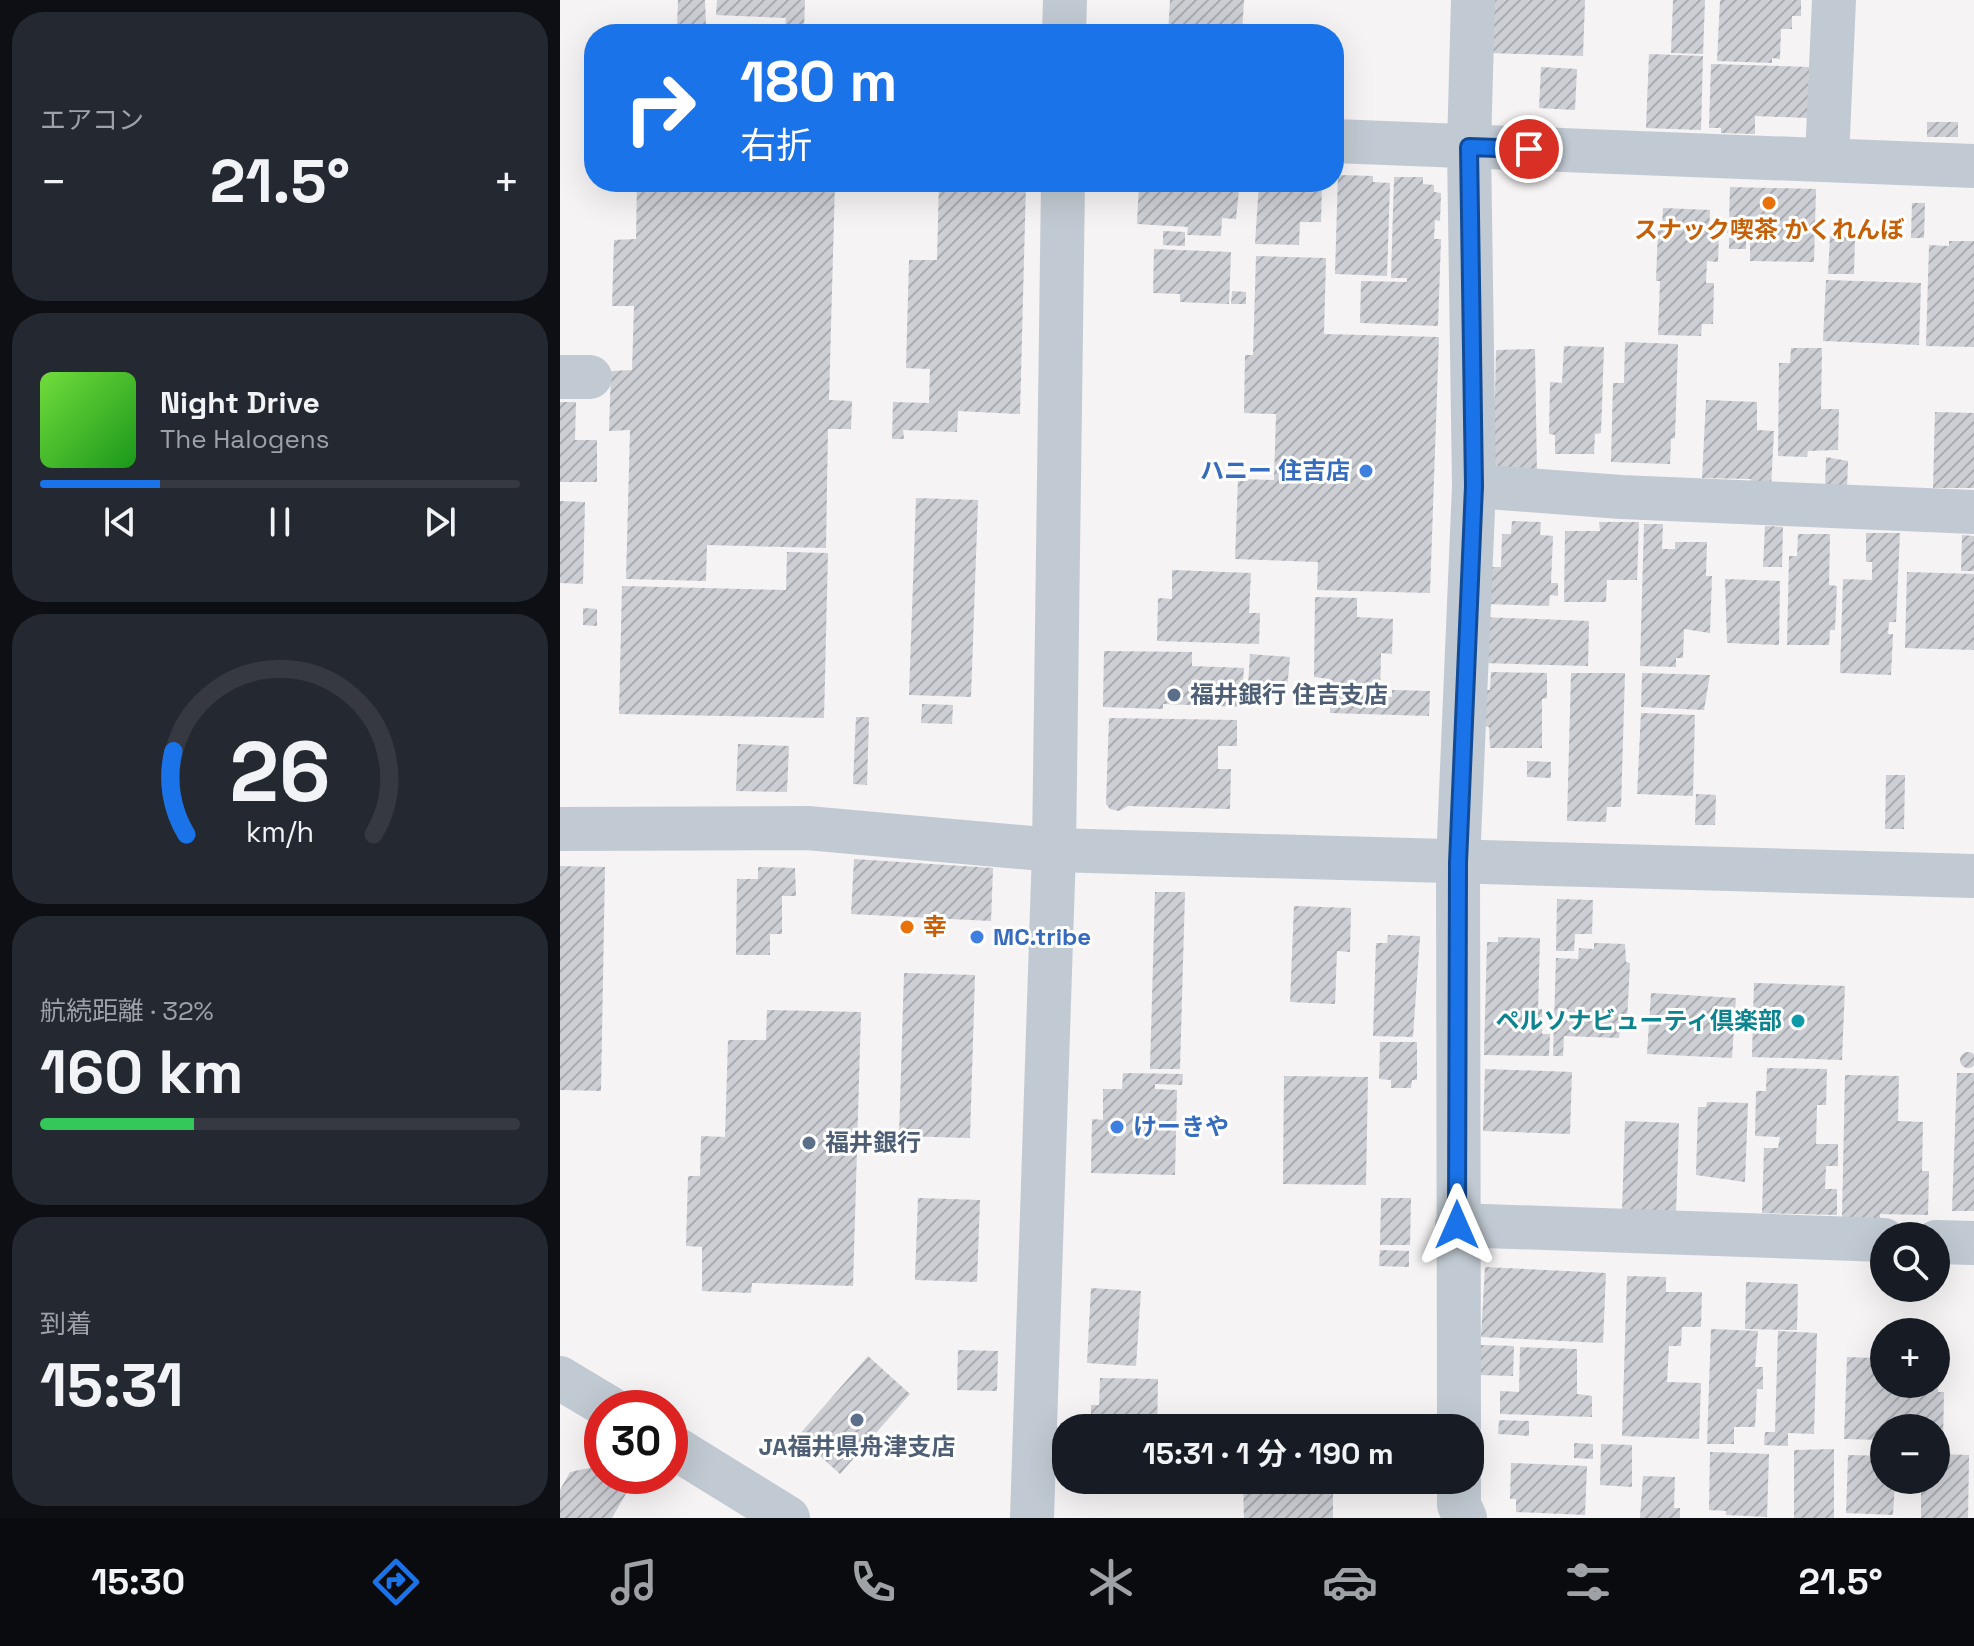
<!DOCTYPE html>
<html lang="ja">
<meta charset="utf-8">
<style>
:root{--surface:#171b24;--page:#242831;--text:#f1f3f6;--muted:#9ea1a6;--line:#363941;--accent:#1a73e8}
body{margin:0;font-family:"Space Grotesk","Noto Sans JP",sans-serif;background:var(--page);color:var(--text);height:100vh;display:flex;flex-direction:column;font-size:30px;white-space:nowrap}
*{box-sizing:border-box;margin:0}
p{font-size:26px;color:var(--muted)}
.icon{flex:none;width:44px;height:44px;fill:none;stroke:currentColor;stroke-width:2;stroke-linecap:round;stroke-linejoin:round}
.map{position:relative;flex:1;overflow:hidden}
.details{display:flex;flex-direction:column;gap:12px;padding:12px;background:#0d0f14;width:560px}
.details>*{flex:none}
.banner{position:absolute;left:24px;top:24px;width:760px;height:168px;border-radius:32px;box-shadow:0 8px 32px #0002;background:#1a73e8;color:#fff;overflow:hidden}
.controls{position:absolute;left:1310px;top:1222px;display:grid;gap:16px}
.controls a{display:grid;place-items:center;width:80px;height:80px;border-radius:50%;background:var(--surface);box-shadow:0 8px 32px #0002;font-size:40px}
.speed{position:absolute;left:24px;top:1390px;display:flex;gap:16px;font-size:40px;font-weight:700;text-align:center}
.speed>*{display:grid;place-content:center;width:104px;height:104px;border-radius:50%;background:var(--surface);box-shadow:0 8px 32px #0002;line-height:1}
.speed .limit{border:12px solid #d22;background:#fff;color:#111}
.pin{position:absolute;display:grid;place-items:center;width:68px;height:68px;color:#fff;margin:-34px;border:4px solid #fff;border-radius:50%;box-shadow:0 2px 8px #0007}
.me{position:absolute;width:88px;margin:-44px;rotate:0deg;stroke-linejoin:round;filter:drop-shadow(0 0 6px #0008)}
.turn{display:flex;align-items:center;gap:28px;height:168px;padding:0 24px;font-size:36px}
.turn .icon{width:104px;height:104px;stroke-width:2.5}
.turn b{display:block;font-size:56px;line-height:68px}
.big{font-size:60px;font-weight:700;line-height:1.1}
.details .tile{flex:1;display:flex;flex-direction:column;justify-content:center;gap:12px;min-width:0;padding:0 28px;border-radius:32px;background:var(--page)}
.details .dial{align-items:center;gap:0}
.dial svg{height:208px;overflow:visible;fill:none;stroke:var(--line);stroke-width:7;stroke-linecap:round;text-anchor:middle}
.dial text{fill:var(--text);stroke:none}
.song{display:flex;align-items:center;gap:24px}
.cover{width:96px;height:96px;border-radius:12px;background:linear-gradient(135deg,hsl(100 70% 55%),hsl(120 70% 35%))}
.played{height:8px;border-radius:4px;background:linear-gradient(90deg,var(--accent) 25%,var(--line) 25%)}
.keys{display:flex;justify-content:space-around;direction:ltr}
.heat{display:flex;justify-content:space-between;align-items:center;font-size:44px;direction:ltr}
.charge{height:12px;border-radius:6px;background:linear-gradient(90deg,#34c759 32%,var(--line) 0)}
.trip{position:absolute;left:492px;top:1414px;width:432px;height:80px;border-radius:32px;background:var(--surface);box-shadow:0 8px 32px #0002;font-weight:700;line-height:80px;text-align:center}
.tabs{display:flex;height:128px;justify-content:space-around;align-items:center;background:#090b0e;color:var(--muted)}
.tabs .icon{width:56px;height:56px}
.tabs .selected{color:var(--accent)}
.tabs b{font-size:36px;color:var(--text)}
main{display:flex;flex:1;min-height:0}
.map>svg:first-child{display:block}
.building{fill:url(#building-hatch)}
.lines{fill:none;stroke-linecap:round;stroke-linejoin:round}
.minor{stroke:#c1cad2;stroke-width:44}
.route-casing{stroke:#114b97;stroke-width:20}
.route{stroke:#1a73e8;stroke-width:14}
.food-dot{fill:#e8710a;stroke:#fff;stroke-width:3}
.shop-dot{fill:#3f7fe0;stroke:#fff;stroke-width:3}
.service-dot{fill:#5c6f8a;stroke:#fff;stroke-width:3}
.culture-dot{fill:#0f9aa8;stroke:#fff;stroke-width:3}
.labels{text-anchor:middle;stroke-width:6;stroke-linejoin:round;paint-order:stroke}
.food-label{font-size:24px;font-weight:bold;fill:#c56008;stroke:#fff}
.shop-label{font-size:24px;font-weight:bold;fill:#366cbe;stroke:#fff;text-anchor:start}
.service-label{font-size:24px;font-weight:bold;fill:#4e5e75;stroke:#fff;text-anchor:start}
.culture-label{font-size:24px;font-weight:bold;fill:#0d838f;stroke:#fff;text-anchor:end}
</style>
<main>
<section class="details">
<div class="tile"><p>エアコン</p>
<div class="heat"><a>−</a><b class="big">21.5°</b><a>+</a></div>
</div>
<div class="tile">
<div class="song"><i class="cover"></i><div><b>Night Drive</b><p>The Halogens</p></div></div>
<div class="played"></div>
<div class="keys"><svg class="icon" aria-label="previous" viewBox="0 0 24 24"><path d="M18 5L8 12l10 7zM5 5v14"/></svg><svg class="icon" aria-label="pause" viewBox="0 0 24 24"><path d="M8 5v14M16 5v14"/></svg><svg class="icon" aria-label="next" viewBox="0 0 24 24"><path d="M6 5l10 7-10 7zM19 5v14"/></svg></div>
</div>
<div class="tile dial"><svg viewBox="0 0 100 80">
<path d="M14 69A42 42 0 1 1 86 69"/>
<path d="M14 69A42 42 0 0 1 9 37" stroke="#1a73e8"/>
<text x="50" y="56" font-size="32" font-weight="700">26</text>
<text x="50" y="72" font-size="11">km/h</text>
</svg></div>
<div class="tile"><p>航続距離 · 32%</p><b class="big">160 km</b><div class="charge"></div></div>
<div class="tile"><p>到着</p><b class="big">15:31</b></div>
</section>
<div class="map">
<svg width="1414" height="1518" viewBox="0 0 1414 1518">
<defs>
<pattern id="building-hatch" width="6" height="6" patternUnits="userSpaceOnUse" patternTransform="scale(2)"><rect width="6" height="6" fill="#cdcfd5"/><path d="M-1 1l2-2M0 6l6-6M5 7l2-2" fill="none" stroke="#a8abb0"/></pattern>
</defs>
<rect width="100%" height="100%" fill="#f5f3f3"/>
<!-- building -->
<g class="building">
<polygon points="118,0 145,0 146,26 225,29 226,18 156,15 157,0 245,0 244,30 270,34 82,34 82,28 117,28"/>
<polygon points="610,0 684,0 682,34 608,34"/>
<polygon points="932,0 1025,0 1023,56 930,53"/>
<polygon points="1113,0 1145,0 1143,54 1111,53"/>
<polygon points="1160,0 1241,0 1241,16 1232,16 1232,29 1221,29 1220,59 1212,58 1212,63 1157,61"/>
<polygon points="1089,54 1143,56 1141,130 1086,128"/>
<polygon points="1151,64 1249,67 1248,118 1195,116 1195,134 1161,133 1161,128 1149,128"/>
<polygon points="981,67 1017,69 1015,110 979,108"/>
<rect x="1367" y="122" width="31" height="15"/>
<polygon points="778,175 813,176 813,182 830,183 827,276 775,274"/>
<polygon points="834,177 863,177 863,184 874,185 874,192 881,193 880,221 875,220 874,239 881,239 878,326 800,323 801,281 847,282 847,278 831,278"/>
<polygon points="77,182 275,182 269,400 292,401 291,429 268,429 266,548 147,545 146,581 66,579 70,430 49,431 51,371 72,370 74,306 52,306 54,240 76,239"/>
<polygon points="379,182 466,182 460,414 398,411 397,432 343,430 344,439 332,439 333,402 369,403 370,369 346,368 349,260 377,260"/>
<polygon points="668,182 668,188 679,190 676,219 662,218 661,236 627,235 628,227 577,224 579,183"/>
<polygon points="699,182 762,182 761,222 740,222 739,245 695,244"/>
<polygon points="1170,187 1256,189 1254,262 1190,261 1190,221 1186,221 1186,249 1169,249 1169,233 1159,233 1158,262 1147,261 1146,283 1154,283 1153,324 1142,324 1141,336 1098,335 1100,281 1096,281 1098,228 1102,228 1103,208 1150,210 1149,234 1155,234 1154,220 1169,221"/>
<polygon points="1352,203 1365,203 1364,238 1351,238"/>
<polygon points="603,231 625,232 625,246 603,245"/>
<polygon points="1270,236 1295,237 1294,274 1268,274"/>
<polygon points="1389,241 1414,241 1414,347 1366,346 1369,245 1389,246"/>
<polygon points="594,249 671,252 669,304 620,302 620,294 593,293"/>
<polygon points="696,256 766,258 764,334 879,337 870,593 757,590 758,562 675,559 678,479 714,480 716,414 684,413 685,355 693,355"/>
<polygon points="1266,280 1361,283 1359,345 1263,341"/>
<polygon points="672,291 686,292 686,304 671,304"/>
<polygon points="1065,342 1118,344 1115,438 1111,439 1110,464 1051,462 1053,383 1064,383"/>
<polygon points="1004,346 1044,347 1041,433 1035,434 1034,454 995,454 995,435 989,434 990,382 1002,383"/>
<polygon points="1231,348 1262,348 1261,409 1279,409 1278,450 1248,451 1247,457 1218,456 1219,363 1230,363"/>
<polygon points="975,349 977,477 938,477 937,465 931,465 931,398 935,398 936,350"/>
<polygon points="1146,400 1197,402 1197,430 1214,431 1211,488 1190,487 1191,479 1142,478"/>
<polygon points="0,402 16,402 15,440 37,440 37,482 0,482"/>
<polygon points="1375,412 1414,413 1414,488 1373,488"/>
<polygon points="1266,457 1288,461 1287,489 1265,488"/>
<polygon points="356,498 418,500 411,697 349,695"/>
<polygon points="0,501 25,502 23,584 0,583"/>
<polygon points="952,521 981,522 980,535 993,536 991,583 998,583 998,596 990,595 989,606 925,604 927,567 941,567 942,534 951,534"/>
<polygon points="1039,522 1079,522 1077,580 1047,580 1046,602 1004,602 1005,531 1040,531"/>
<polygon points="1084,524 1103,524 1102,549 1115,549 1115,542 1147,542 1146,576 1152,576 1150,633 1124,629 1123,658 1116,658 1116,667 1080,666"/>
<polygon points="1205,526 1223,527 1222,567 1203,567"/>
<polygon points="1306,533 1340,533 1336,622 1329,622 1328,634 1333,634 1331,675 1280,673 1283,579 1312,580 1312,562 1306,562"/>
<polygon points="1238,534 1270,534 1269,585 1277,586 1275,630 1270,630 1269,645 1227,645 1229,556 1237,556"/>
<polygon points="1402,535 1414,536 1414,571 1401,571"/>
<polygon points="227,552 268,553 264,718 59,714 62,586 226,590"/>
<polygon points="612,570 691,573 689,613 700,613 699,644 597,641 598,598 612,599"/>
<polygon points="1347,572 1414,574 1414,650 1345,648"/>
<polygon points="1165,579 1220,581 1219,645 1167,643"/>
<polygon points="755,597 797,598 797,617 833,619 832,654 821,653 820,696 832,697 832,690 870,691 869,716 770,713 770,679 754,677"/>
<polygon points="23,608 37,609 37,626 23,625"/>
<polygon points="921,617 1029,621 1028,666 923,663"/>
<polygon points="544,651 632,652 632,666 684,668 681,707 603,704 603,709 543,707"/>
<polygon points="690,654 730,657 727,689 688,686"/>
<polygon points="931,672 987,673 987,698 982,699 982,748 930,748 929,727 924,726 924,690 930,690"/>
<polygon points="1011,673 1065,673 1061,807 1047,807 1046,822 1007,821"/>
<polygon points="1082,673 1150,675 1144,710 1081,707"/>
<polygon points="362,704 393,705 392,724 361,723"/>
<polygon points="1081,713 1135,715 1133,796 1077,794"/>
<polygon points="296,717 309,717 307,785 293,784"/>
<polygon points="549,718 677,720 677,746 658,746 658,769 671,769 670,809 568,806 559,811 550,809 546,804"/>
<polygon points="178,744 229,746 227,792 176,791"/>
<polygon points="967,761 991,762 991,778 967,777"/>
<polygon points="1326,775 1345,775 1344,829 1325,829"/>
<polygon points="1136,794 1156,795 1155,825 1135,825"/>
<polygon points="294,859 433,868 431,921 291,914"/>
<polygon points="0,866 45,867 41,1091 0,1090"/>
<polygon points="198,867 235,868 236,896 222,896 222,934 210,934 210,955 176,955 177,879 198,879"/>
<polygon points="595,892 625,892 620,1069 590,1069"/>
<polygon points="997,899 1033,900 1032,934 1015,934 1014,951 996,951"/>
<polygon points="734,906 791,908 790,952 777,951 775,1004 730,1002"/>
<polygon points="828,935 860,936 853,1037 813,1036 816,943 827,943"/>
<polygon points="938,937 980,938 978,1009 982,1009 982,1034 990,1034 989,1056 924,1055 927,942 938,942"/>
<polygon points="1034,943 1065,944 1066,962 1070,963 1067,1021 1061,1022 1059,1038 1004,1036 1003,1056 993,1056 996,958 1018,959 1019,948 1034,949"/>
<polygon points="344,973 415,975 410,1138 339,1136"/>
<polygon points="1194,983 1285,986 1282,1060 1192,1057"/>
<polygon points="1091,993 1176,998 1172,1058 1087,1054"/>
<polygon points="207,1010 301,1012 293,1286 192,1283 191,1293 142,1291 142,1247 126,1246 128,1176 140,1176 141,1136 165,1137 168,1040 206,1040"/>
<polygon points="820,1042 857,1042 857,1080 852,1080 851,1088 831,1088 831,1080 819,1079"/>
<circle cx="1408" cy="1060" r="8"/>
<polygon points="1207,1068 1267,1069 1266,1105 1257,1105 1256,1144 1278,1144 1278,1166 1266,1166 1265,1189 1277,1189 1277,1215 1202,1213 1204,1148 1218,1148 1220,1137 1195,1136 1196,1091 1206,1091"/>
<polygon points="925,1069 1012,1072 1010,1134 923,1131"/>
<polygon points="563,1073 623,1074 622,1085 595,1084 595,1089 617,1090 615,1175 531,1173 532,1119 543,1120 543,1089 562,1089"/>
<polygon points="1397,1073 1414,1073 1414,1211 1392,1211"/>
<polygon points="1285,1075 1339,1076 1338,1121 1363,1122 1362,1171 1369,1171 1368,1215 1320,1214 1320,1220 1282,1219"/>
<polygon points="724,1076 808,1077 806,1185 723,1184"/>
<polygon points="1147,1102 1188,1103 1185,1182 1136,1175 1138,1107 1146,1107"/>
<polygon points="1065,1121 1119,1123 1116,1213 1062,1212"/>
<polygon points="358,1198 420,1200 417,1282 355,1280"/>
<polygon points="821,1198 851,1198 850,1245 820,1245"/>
<polygon points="820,1250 849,1251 849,1267 819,1266"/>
<polygon points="925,1267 1046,1273 1043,1343 921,1337"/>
<polygon points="1067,1276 1106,1277 1106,1292 1142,1292 1141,1327 1122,1327 1121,1346 1109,1346 1107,1382 1141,1383 1139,1439 1062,1436"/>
<polygon points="1186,1282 1238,1284 1237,1330 1185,1329"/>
<polygon points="531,1288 581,1291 576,1366 527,1363"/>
<polygon points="1151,1329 1198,1331 1195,1367 1203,1367 1203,1389 1197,1389 1195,1427 1174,1427 1174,1444 1147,1444"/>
<polygon points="1218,1331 1257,1333 1254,1434 1228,1433 1228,1446 1204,1445 1205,1432 1215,1432"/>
<polygon points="920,1345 954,1346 953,1376 919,1375"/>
<polygon points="960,1347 1017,1349 1017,1394 1032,1396 1032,1417 940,1414 940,1391 959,1392"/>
<polygon points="398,1350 438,1351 437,1391 397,1390"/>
<polygon points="308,1356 350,1394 280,1474 238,1436"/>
<polygon points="1287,1357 1313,1358 1313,1366 1324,1366 1324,1384 1378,1384 1378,1392 1384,1392 1383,1441 1376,1441 1376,1428 1324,1428 1324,1440 1284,1439"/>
<polygon points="540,1378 598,1379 597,1428 531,1428 531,1405 539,1405"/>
<polygon points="939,1420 969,1421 969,1436 938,1434"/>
<polygon points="1014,1443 1033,1444 1033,1459 1014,1458"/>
<polygon points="1041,1444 1072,1445 1072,1487 1040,1485"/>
<polygon points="1274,1449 1274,1518 1234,1518 1234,1450"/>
<polygon points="1150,1452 1209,1454 1207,1517 1166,1515 1166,1511 1149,1510"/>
<polygon points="1376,1454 1409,1455 1408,1518 1361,1518 1361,1480 1376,1480"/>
<polygon points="1288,1455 1324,1456 1324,1480 1335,1480 1333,1515 1286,1513"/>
<polygon points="951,1463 1027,1466 1025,1515 956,1512 956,1499 950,1499"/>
<polygon points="39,1466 42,1476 56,1476 71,1485 52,1518 0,1518 0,1490 10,1472"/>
<polygon points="1083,1476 1115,1477 1114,1508 1120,1508 1120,1518 1080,1518"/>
<polygon points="683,1480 812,1480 812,1492 773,1493 773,1518 684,1518"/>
</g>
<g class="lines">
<!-- minor -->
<g class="minor">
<polyline points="504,34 505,0"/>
<polyline points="774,141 1414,166"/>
<polyline points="1267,158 1274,0"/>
<polyline points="0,377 30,377"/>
<polyline points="914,486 1061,497 1414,512"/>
<polyline points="0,829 247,828 494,850 1414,876"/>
<polyline points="897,1225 1324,1240"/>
<polyline points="1376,1242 1414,1243"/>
<polyline points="0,1378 50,1408"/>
<polyline points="899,1428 898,863 914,486 909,147 913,0"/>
<polyline points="110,1445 228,1518"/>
<polyline points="899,1480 899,1505 905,1518"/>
<polyline points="472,1518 494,850 503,182"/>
</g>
</g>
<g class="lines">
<!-- route casing -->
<g class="route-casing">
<polyline id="route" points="897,1225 898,863 914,486 909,147 969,149"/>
</g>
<!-- route -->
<use href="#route" class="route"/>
</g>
<!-- markers -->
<g class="food-dot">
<circle cx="1209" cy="203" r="8"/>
<circle cx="347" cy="927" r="8"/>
</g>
<g class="shop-dot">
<circle cx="806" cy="471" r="8"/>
<circle cx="417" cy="937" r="8"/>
<circle cx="557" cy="1127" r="8"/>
</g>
<g class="service-dot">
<circle cx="614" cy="695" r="8"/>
<circle cx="249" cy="1143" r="8"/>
<circle cx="297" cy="1420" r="8"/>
</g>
<circle class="culture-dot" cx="1238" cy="1021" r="8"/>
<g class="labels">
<!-- food labels -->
<g class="food-label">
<text x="1209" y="238">スナック喫茶 かくれんぼ</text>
<text x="363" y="935" text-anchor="start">幸</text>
</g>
<!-- shop labels -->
<g class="shop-label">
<text x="790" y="479" text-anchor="end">ハニー 住吉店</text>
<text x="433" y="945">MC.tribe</text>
<text x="573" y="1135">けーきや</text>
</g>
<!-- service labels -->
<g class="service-label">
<text x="630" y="703">福井銀行 住吉支店</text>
<text x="265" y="1151">福井銀行</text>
<text x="297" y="1455" text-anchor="middle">JA福井県舟津支店</text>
</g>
<!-- culture labels -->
<g class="culture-label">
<text x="1222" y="1029">ペルソナビューティ倶楽部</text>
</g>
</g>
</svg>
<div class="controls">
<a><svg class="icon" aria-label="search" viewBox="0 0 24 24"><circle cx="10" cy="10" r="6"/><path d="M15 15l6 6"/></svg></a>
<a>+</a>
<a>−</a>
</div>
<div class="speed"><div class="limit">30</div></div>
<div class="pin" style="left:969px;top:149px;background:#d93025"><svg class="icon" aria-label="arrive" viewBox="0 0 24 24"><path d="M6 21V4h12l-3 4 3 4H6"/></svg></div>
<svg class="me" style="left:897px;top:1225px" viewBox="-20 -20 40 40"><path d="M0-17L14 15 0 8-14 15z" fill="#1a73e8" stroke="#fff" stroke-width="4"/></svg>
<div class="trip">15:31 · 1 分 · 190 m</div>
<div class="banner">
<div class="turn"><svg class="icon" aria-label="right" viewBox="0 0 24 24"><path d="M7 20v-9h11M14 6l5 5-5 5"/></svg><div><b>180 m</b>右折</div></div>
</div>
</div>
</main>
<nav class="tabs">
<b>15:30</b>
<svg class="icon selected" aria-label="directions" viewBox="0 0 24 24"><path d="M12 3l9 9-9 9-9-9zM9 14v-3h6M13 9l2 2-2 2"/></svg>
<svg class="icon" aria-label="music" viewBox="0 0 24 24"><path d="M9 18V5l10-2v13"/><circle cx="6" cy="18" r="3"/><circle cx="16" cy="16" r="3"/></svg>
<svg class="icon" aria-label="phone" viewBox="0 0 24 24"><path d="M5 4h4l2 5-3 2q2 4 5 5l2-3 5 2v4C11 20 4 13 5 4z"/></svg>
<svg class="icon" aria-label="climate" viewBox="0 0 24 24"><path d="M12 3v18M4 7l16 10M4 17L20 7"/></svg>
<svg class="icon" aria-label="car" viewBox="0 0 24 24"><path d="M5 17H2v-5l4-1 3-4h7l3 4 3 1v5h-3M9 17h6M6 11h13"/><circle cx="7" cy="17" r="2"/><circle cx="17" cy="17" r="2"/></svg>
<svg class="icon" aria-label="filters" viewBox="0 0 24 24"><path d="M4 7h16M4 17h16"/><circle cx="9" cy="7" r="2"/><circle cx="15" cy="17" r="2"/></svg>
<b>21.5°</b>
</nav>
